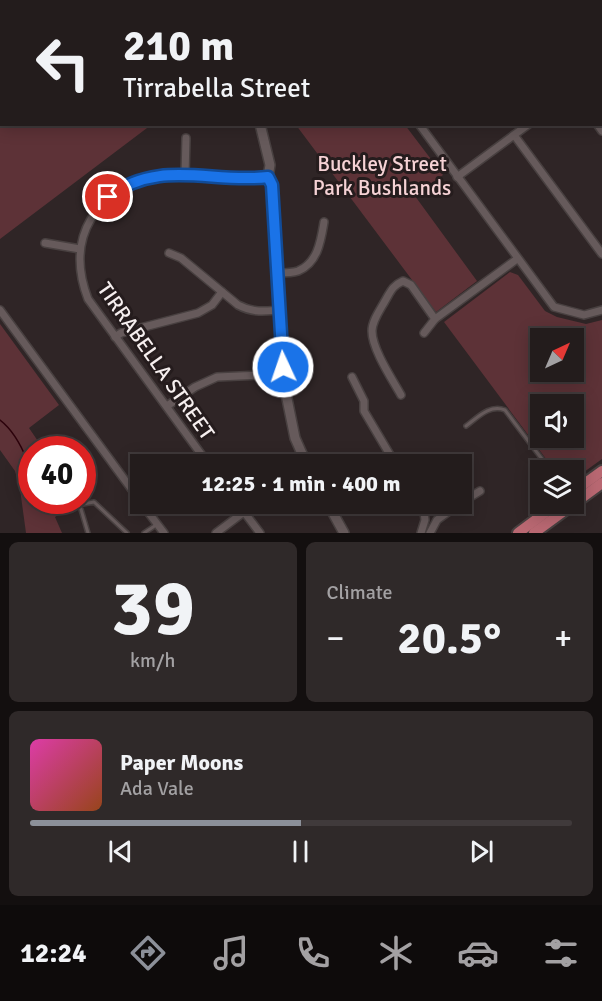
<!DOCTYPE html>
<meta charset="utf-8">
<style>
:root{--surface:#231c1c;--page:#2f2929;--text:#f1f3f6;--muted:#a3a1a3;--line:#403a3b;--accent:#8c9099}
body{margin:0;font-family:Signika,sans-serif;background:var(--page);color:var(--text);height:100vh;display:flex;flex-direction:column;font-size:22px;white-space:nowrap}
*{box-sizing:border-box;margin:0}
p{font-size:20px;color:var(--muted)}
.icon{flex:none;width:33px;height:33px;fill:none;stroke:currentColor;stroke-width:2;stroke-linecap:round;stroke-linejoin:round}
.map{position:relative;height:533px;overflow:hidden}
.drawer{display:flex;flex-direction:column;gap:9px;padding:9px;background:#130f0f;flex:1}
.drawer>*{flex:none}
.hud{position:absolute;left:0px;top:0px;width:603px;height:126px;box-shadow:0 3px 15px #0003,0 0 0 2px var(--line);background:#231c1c;color:var(--text);overflow:hidden}
.needle{width:39px;rotate:44deg}
.tools{position:absolute;left:530px;top:328px;display:grid;gap:12px}
.tools a{display:grid;place-items:center;width:54px;height:54px;border-radius:0px;background:var(--surface);box-shadow:0 3px 15px #0003,0 0 0 2px var(--line);font-size:30px}
.speed{position:absolute;left:18px;top:436px;display:flex;gap:12px;font-size:30px;font-weight:700;text-align:center}
.speed>*{display:grid;place-content:center;width:78px;height:78px;border-radius:50%;background:var(--surface);box-shadow:0 3px 15px #0003,0 0 0 2px var(--line);line-height:1}
.speed .limit{border:9px solid #d22;background:#fff;color:#111}
.pin{position:absolute;display:grid;place-items:center;width:51px;height:51px;color:#fff;margin:-26px;border:3px solid #fff;border-radius:50%;box-shadow:0 2px 6px #0007}
.me{position:absolute;width:66px;margin:-33px;rotate:357deg;stroke-linejoin:round;filter:drop-shadow(0 0 4px #0008)}
.turn{display:flex;align-items:center;gap:21px;height:126px;padding:0 24px;font-size:27px}
.turn .icon{width:78px;height:78px;stroke-width:2.5}
.turn b{display:block;font-size:42px;line-height:51px}
.big{font-size:45px;font-weight:800;line-height:1.1}
.drawer .tile{flex:1;display:flex;flex-direction:column;justify-content:center;gap:9px;min-width:0;padding:0 21px;border-radius:9px;background:var(--page)}
.drawer .dial{align-items:center;gap:0}
.dial b{font-size:78px;line-height:1}
.song{display:flex;align-items:center;gap:18px}
.cover{width:72px;height:72px;border-radius:9px;background:linear-gradient(135deg,hsl(320 70% 55%),hsl(20 70% 35%))}
.played{height:6px;border-radius:3px;background:linear-gradient(90deg,var(--accent) 50%,var(--line) 50%)}
.keys{display:flex;justify-content:space-around;direction:ltr}
.heat{display:flex;justify-content:space-between;align-items:center;font-size:33px;direction:ltr}
.drawer .tiles{flex:1;display:grid;gap:9px;grid-template-columns:1fr 1fr}
.tile:last-child{grid-column:span 2}
.trip{position:absolute;left:130px;top:454px;width:342px;height:60px;border-radius:0px;background:var(--surface);box-shadow:0 3px 15px #0003,0 0 0 2px var(--line);font-weight:800;line-height:60px;text-align:center}
.tab-bar{display:flex;height:96px;justify-content:space-around;align-items:center;background:#0e0b0b;color:var(--muted)}
.tab-bar .icon{width:42px;height:42px}
.tab-bar .active{color:var(--accent)}
.tab-bar b{font-size:27px;color:var(--text)}
.map>svg:first-child{display:block}
.green{fill:#5d3237;fill-rule:evenodd}
.lines{fill:none;stroke-linecap:round;stroke-linejoin:round}
.stream{stroke:#2c020b;stroke-width:1.5}
.lane-casing{stroke:#484040;stroke-width:6}
.street-casing{stroke:#484040;stroke-width:10}
.secondary-casing{stroke:#484040;stroke-width:12}
.primary-casing{stroke:#484040;stroke-width:14}
.lane{stroke:#665a5b;stroke-width:3}
.street{stroke:#665a5b;stroke-width:7}
.secondary{stroke:#665a5b;stroke-width:9}
.primary{stroke:#b96872;stroke-width:10}
.route-casing{stroke:#114b97;stroke-width:15}
.route{stroke:#1a73e8;stroke-width:10}
.labels{text-anchor:middle;stroke-width:6;stroke-linejoin:round;paint-order:stroke}
.park-label{font-size:21px;fill:#f6d2d5;stroke:#251c1d}
.street-label{font-size:21px;fill:#f6efef;stroke:#251c1d}
</style>
<div class="map">
<svg width="602" height="533" viewBox="0 0 602 533">
<rect width="100%" height="100%" fill="#2f2526"/>
<!-- green -->
<g class="green">
<polygon points="0,0 204,1 2,2 2,124 151,125 0,239"/>
<polygon points="296,125 405,125 443,175 415,196 477,281 436,312"/>
<path d="M510 272 518 275 545 311 557 317 586 324 602 320V459L573 480V471H555L444 322ZM540 339H573V372H540ZM540 405H573V438H540Z"/>
<polygon points="0,324 59,405 29,428 44,450 32,450 32,501 77,501 55,517 62,533 26,533 20,489 15,471 0,450"/>
</g>
<g class="lines">
<!-- stream -->
<path class="stream" d="M0 420C13 430 21 445 27 460"/>
<!-- lane casing -->
<g class="lane-casing">
<g id="lane">
<path d="M466 426C478 417 490 404 505 410L551 471"/>
<polyline points="88,533 80,506 83,504 94,502 127,533"/>
<polyline points="144,533 156,525"/>
</g>
</g>
<!-- street casing -->
<g class="street-casing">
<g id="street">
<polyline points="251,0 252,2"/>
<polyline points="402,2 403,0"/>
<polyline points="541,2 543,0"/>
<polyline points="419,124 554,307 584,315 602,310"/>
<polyline points="597,124 602,131"/>
<polyline points="514,135 602,254"/>
<polyline points="185,175 186,138"/>
<polyline points="457,177 529,124"/>
<polyline points="45,243 80,249"/>
<path d="M169 253 181 258 238 305C253 313 264 311 280 310"/>
<path d="M278 273C284 273 292 273 298 271 318 263 321 240 324 222"/>
<polyline points="0,310 141,502"/>
<polyline points="424,333 435,319 517,259"/>
<polyline points="115,337 121,333 198,313 212,305 222,292"/>
<polyline points="352,377 364,401 364,411 396,465"/>
<path d="M401 395C392 379 372 349 372 331 372 321 380 310 385 301 391 291 392 286 403 281L411 285 435 319"/>
<polyline points="167,406 195,387 217,377 280,374"/>
<path d="M209 465 88 299C78 273 76 244 91 219 132 151 205 184 268 177"/>
<polyline points="462,502 480,491"/>
<polyline points="142,504 164,533"/>
<polyline points="238,504 260,533"/>
<polyline points="216,533 244,512"/>
<polyline points="421,533 425,520 423,504"/>
<polyline points="430,533 437,520 459,504"/>
</g>
</g>
<!-- secondary casing -->
<g class="secondary-casing">
<g id="secondary">
<polyline points="260,2 261,0"/>
<polyline points="260,124 270,165 268,177 272,185 283,367 280,374 284,384 295,438 307,465"/>
<polyline points="328,504 344,533"/>
</g>
</g>
<!-- primary casing -->
<g class="primary-casing">
<g id="primary">
<polyline points="573,492 602,471"/>
<polyline points="518,533 557,504"/>
<polyline points="534,533 602,483"/>
</g>
</g>
<!-- lane -->
<use href="#lane" class="lane"/>
<!-- street -->
<use href="#street" class="street"/>
<!-- secondary -->
<use href="#secondary" class="secondary"/>
<!-- primary -->
<use href="#primary" class="primary"/>
</g>
<g class="lines">
<!-- route casing -->
<g class="route-casing">
<path id="route" d="M108 197C160 158 211 184 268 177L272 185 283 367"/>
</g>
<!-- route -->
<use href="#route" class="route"/>
</g>
<g class="labels">
<!-- park labels -->
<g class="park-label">
<text x="382" y="171">Buckley Street<tspan x="382" dy="24">Park Bushlands</tspan></text>
</g>
<!-- street labels -->
<g class="street-label">
<text transform="translate(156 361) rotate(55)" y="7">TIRRABELLA STREET</text>
</g>
</g>
</svg>
<div class="tools">
<a><svg class="needle" viewBox="-14 -14 28 28"><path d="M0-13l5 13h-10z" fill="#e53935"/><path d="M0 13l5-13h-10z" fill="#a3a1a3"/></svg></a>
<a><svg class="icon" aria-label="sound" viewBox="0 0 24 24"><path d="M4 9h4l5-4v14l-5-4H4zM17 9q2 3 0 6"/></svg></a>
<a><svg class="icon" aria-label="layers" viewBox="0 0 24 24"><path d="M12 4l9 5-9 5-9-5zM3 14l9 5 9-5"/></svg></a>
</div>
<div class="speed"><div class="limit">40</div></div>
<div class="pin" style="left:108px;top:197px;background:#d93025"><svg class="icon" aria-label="arrive" viewBox="0 0 24 24"><path d="M6 21V4h12l-3 4 3 4H6"/></svg></div>
<svg class="me" style="left:283px;top:367px" viewBox="-20 -20 40 40"><circle r="17" fill="#1a73e8" stroke="#fff" stroke-width="3"/><path d="M0-11L8 9 0 5-8 9z" fill="#fff"/></svg>
<div class="trip">12:25 · 1 min · 400 m</div>
<div class="hud">
<div class="turn"><svg class="icon" aria-label="left" viewBox="0 0 24 24"><path d="M17 20v-9H6M10 6l-5 5 5 5"/></svg><div><b>210 m</b>Tirrabella Street</div></div>
</div>
</div>
<section class="drawer">
<div class="tiles">
<div class="tile dial"><b>39</b><p>km/h</p></div>
<div class="tile"><p>Climate</p>
<div class="heat"><a>−</a><b class="big">20.5°</b><a>+</a></div>
</div>
<div class="tile">
<div class="song"><i class="cover"></i><div><b>Paper Moons</b><p>Ada Vale</p></div></div>
<div class="played"></div>
<div class="keys"><svg class="icon" aria-label="previous" viewBox="0 0 24 24"><path d="M18 5L8 12l10 7zM5 5v14"/></svg><svg class="icon" aria-label="pause" viewBox="0 0 24 24"><path d="M8 5v14M16 5v14"/></svg><svg class="icon" aria-label="next" viewBox="0 0 24 24"><path d="M6 5l10 7-10 7zM19 5v14"/></svg></div>
</div>
</div>
</section>
<nav class="tab-bar">
<b>12:24</b>
<svg class="icon active" aria-label="directions" viewBox="0 0 24 24"><path d="M12 3l9 9-9 9-9-9zM9 14v-3h6M13 9l2 2-2 2"/></svg>
<svg class="icon" aria-label="music" viewBox="0 0 24 24"><path d="M9 18V5l10-2v13"/><circle cx="6" cy="18" r="3"/><circle cx="16" cy="16" r="3"/></svg>
<svg class="icon" aria-label="phone" viewBox="0 0 24 24"><path d="M5 4h4l2 5-3 2q2 4 5 5l2-3 5 2v4C11 20 4 13 5 4z"/></svg>
<svg class="icon" aria-label="climate" viewBox="0 0 24 24"><path d="M12 3v18M4 7l16 10M4 17L20 7"/></svg>
<svg class="icon" aria-label="car" viewBox="0 0 24 24"><path d="M5 17H2v-5l4-1 3-4h7l3 4 3 1v5h-3M9 17h6M6 11h13"/><circle cx="7" cy="17" r="2"/><circle cx="17" cy="17" r="2"/></svg>
<svg class="icon" aria-label="filters" viewBox="0 0 24 24"><path d="M4 7h16M4 17h16"/><circle cx="9" cy="7" r="2"/><circle cx="15" cy="17" r="2"/></svg>
</nav>
